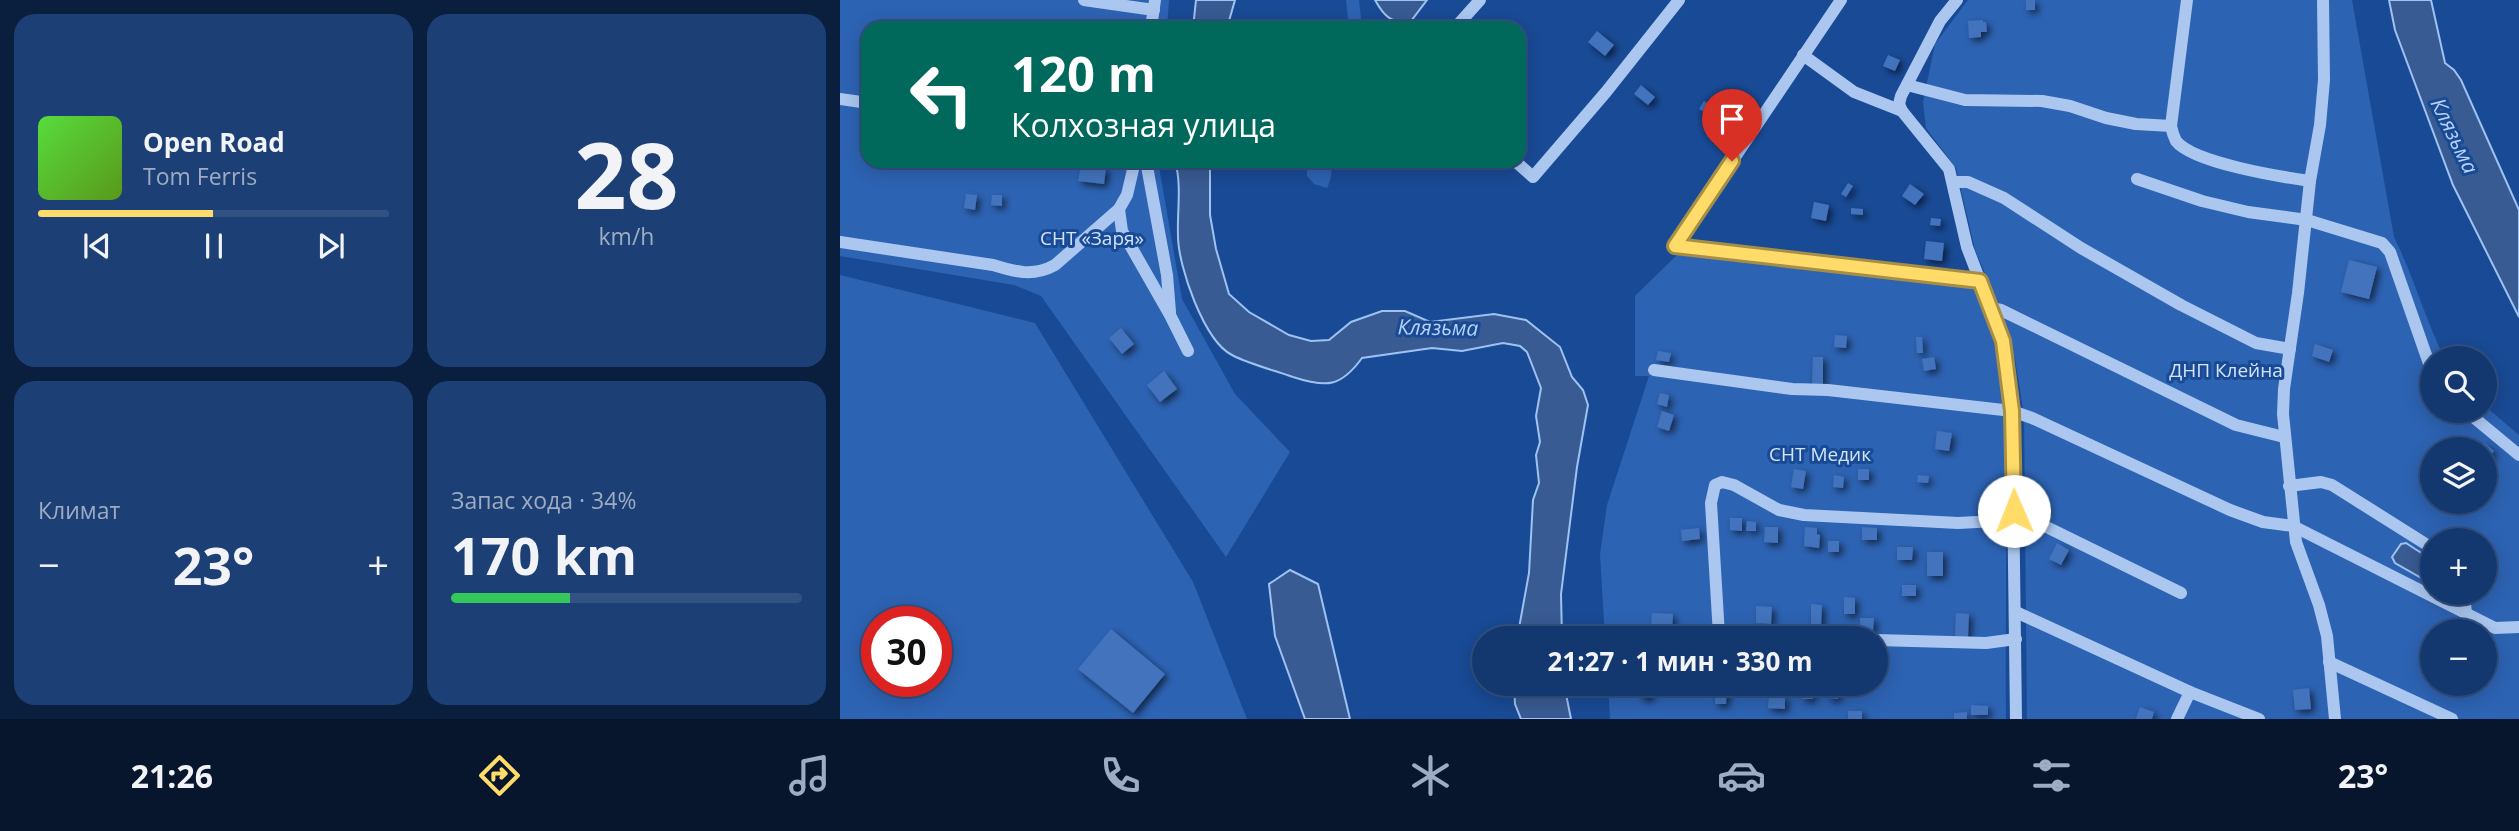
<!DOCTYPE html>
<html lang="ru">
<meta charset="utf-8">
<style>
:root{--surface:#133870;--page:#1c3f75;--text:#f1f3f6;--muted:#9dacc3;--line:#325283;--accent:#ffdb6a}
body{margin:0;font-family:"Open Sans",sans-serif;background:var(--page);color:var(--text);height:100vh;display:flex;flex-direction:column;font-size:26px;white-space:nowrap}
*{box-sizing:border-box;margin:0}
p{font-size:23px;color:var(--muted)}
.icon{flex:none;width:38px;height:38px;fill:none;stroke:currentColor;stroke-width:2;stroke-linecap:round;stroke-linejoin:round}
.map{position:relative;flex:1;overflow:hidden}
.drawer{display:flex;flex-direction:column;gap:14px;padding:14px;background:#0a1f3e;width:840px}
.drawer>*{flex:none}
.hud{position:absolute;left:21px;top:21px;width:665px;height:147px;border-radius:21px;box-shadow:0 4px 18px #0003,0 0 0 2px var(--line);background:#00695c;color:#fff;overflow:hidden}
.tools{position:absolute;left:1580px;top:346px;display:grid;gap:14px}
.tools a{display:grid;place-items:center;width:77px;height:77px;border-radius:50%;background:var(--surface);box-shadow:0 4px 18px #0003,0 0 0 2px var(--line);font-size:35px}
.speed{position:absolute;left:21px;top:606px;display:flex;gap:14px;font-size:35px;font-weight:700;text-align:center}
.speed>*{display:grid;place-content:center;width:91px;height:91px;border-radius:50%;background:var(--surface);box-shadow:0 4px 18px #0003,0 0 0 2px var(--line);line-height:1}
.speed .limit{border:10px solid #d22;background:#fff;color:#111}
.pin{position:absolute;display:grid;place-items:center;width:60px;height:60px;color:#fff;margin:-72px -30px;border-radius:50% 50% 50% 0;rotate:-45deg;box-shadow:0 0 7px #0007}
.pin .icon{rotate:45deg}
.me{position:absolute;width:77px;margin:-38px;rotate:359deg;stroke-linejoin:round;filter:drop-shadow(0 0 5px #0008)}
.turn{display:flex;align-items:center;gap:24px;height:147px;padding:0 35px;font-size:32px}
.turn .icon{width:91px;height:91px;stroke-width:2.5}
.turn b{display:block;font-size:49px;line-height:60px}
.big{font-size:52px;font-weight:700;line-height:1.1}
.drawer .card{flex:1;display:flex;flex-direction:column;justify-content:center;gap:10px;min-width:0;padding:0 24px;border-radius:21px;background:var(--page)}
.drawer .dial{align-items:center;gap:0}
.dial b{font-size:91px;line-height:1}
.song{display:flex;align-items:center;gap:21px}
.cover{width:84px;height:84px;border-radius:10px;background:linear-gradient(135deg,hsl(110 70% 55%),hsl(90 70% 35%))}
.played{height:7px;border-radius:4px;background:linear-gradient(90deg,var(--accent) 50%,var(--line) 50%)}
.keys{display:flex;justify-content:space-around;direction:ltr}
.heat{display:flex;justify-content:space-between;align-items:center;font-size:38px;direction:ltr}
.charge{height:10px;border-radius:5px;background:linear-gradient(90deg,#34c759 34%,var(--line) 0)}
.drawer .tiles{flex:1;display:grid;gap:14px;grid-template-columns:repeat(2,1fr)}
.trip{position:absolute;left:632px;top:626px;width:416px;height:70px;border-radius:35px;background:var(--surface);box-shadow:0 4px 18px #0003,0 0 0 2px var(--line);font-weight:700;line-height:70px;text-align:center}
.tab-bar{display:flex;height:112px;justify-content:space-around;align-items:center;background:#08162d;color:var(--muted)}
.tab-bar .icon{width:49px;height:49px}
.tab-bar .active{color:var(--accent)}
.tab-bar b{font-size:32px;color:var(--text)}
main{display:flex;flex:1;min-height:0}
.map>svg:first-child{display:block}
.green{fill:#2d63b3;fill-rule:evenodd}
.water{fill:#395b93;stroke:#9ec2f2;stroke-width:2}
.building{fill:#4273bc;filter:url(#shadow)}
.lines{fill:none;stroke-linecap:round;stroke-linejoin:round}
.minor{stroke:#abc7f0;stroke-width:12}
.route-casing{stroke:#a68e45;stroke-width:18}
.route{stroke:#ffdb6a;stroke-width:12}
.labels{text-anchor:middle;stroke-width:6;stroke-linejoin:round;paint-order:stroke}
.park-label{font-size:19px;fill:#d2e3fb;stroke:#194a95}
.water-label{font-size:21px;font-style:italic;fill:#b8d2f7;stroke:#194a95}
</style>
<main>
<section class="drawer">
<div class="tiles">
<div class="card">
<div class="song"><i class="cover"></i><div><b>Open Road</b><p>Tom Ferris</p></div></div>
<div class="played"></div>
<div class="keys"><svg class="icon" aria-label="previous" viewBox="0 0 24 24"><path d="M18 5L8 12l10 7zM5 5v14"/></svg><svg class="icon" aria-label="pause" viewBox="0 0 24 24"><path d="M8 5v14M16 5v14"/></svg><svg class="icon" aria-label="next" viewBox="0 0 24 24"><path d="M6 5l10 7-10 7zM19 5v14"/></svg></div>
</div>
<div class="card dial"><b>28</b><p>km/h</p></div>
<div class="card"><p>Климат</p>
<div class="heat"><a>−</a><b class="big">23°</b><a>+</a></div>
</div>
<div class="card"><p>Запас хода · 34%</p><b class="big">170 km</b><div class="charge"></div></div>
</div>
</section>
<div class="map">
<svg width="1679" height="719" viewBox="0 0 1679 719">
<defs>
<filter id="shadow"><feDropShadow dx="3.5" dy="3.5" stdDeviation="3.5" flood-color="#0009"/></filter>
</defs>
<rect width="100%" height="100%" fill="#194a95"/>
<!-- green -->
<g class="green">
<polygon points="0,0 329,0 327,28 28,28 28,161 318,161 342,299 395,394 450,452 386,557 201,296 174,285 0,256"/>
<polygon points="506,0 519,0 522,28 509,28"/>
<path d="M1128 0H1512L1554 237C1574 277 1585 319 1605 359H1592V411H1645V406L1679 435V719H1187L1184 415 1175 359 1161 310 1135 250 1116 168 1086 128 1083 102 1095 44ZM1592 450H1645V502H1592ZM1592 541H1645V593H1592ZM1592 632H1645V684H1592Z"/>
<path d="M473 161H488C494 170 491 179 487 188L474 184 467 176V168Z"/>
<path d="M841 251 1133 285C1144 313 1156 341 1161 371 1167 406 1165 443 1166 478 1167 558 1165 639 1166 719H770L768 684H1036V639H765L760 554 767 505 809 376H795V296Z"/>
<path d="M0 275 195 323 353 582 407 719H0ZM37 621H96V681H37Z"/>
</g>
<!-- water -->
<g class="water">
<polygon points="356,0 395,0 387,28 353,28"/>
<path d="M535 0H587L571 21C551 24 544 16 535 0Z"/>
<polygon points="1549,0 1591,0 1605,63 1614,70 1621,80 1679,210 1679,317 1613,185 1555,30"/>
<path d="M335 161H370V215L376 249 389 294 409 312 449 335 471 341 489 340 511 322 542 311H565L590 322 654 314 686 320 720 347 732 377 743 390 748 405 737 467 721 594 722 639H677L689 573 693 500 699 483 696 455 700 442 696 416 701 388 687 352 680 346 663 343 622 351 592 348 522 358C501 387 487 388 453 377 434 370 411 365 392 355 364 341 338 266 338 236 337 211 342 185 335 161Z"/>
<polygon points="1566,543 1592,560 1592,584 1555,563 1552,557 1561,544"/>
<polygon points="450,570 478,584 510,719 465,719 435,636 429,584"/>
<polygon points="674,684 724,684 731,719 681,719 675,704"/>
</g>
<!-- building -->
<g class="building">
<rect x="1186" y="0" width="9" height="10"/>
<polygon points="1143,20 1143,22 1146,22 1147,32 1141,32 1141,37 1129,38 1128,21"/>
<polygon points="757,31 774,45 765,56 748,42"/>
<polygon points="1048,55 1060,60 1055,71 1043,66"/>
<polygon points="801,85 815,97 808,105 794,94"/>
<polygon points="864,101 878,109 873,117 859,109"/>
<polygon points="241,165 266,168 264,184 238,181"/>
<polygon points="1008,183 1013,186 1006,197 1001,194"/>
<polygon points="1070,184 1084,194 1075,205 1062,196"/>
<polygon points="126,194 137,195 135,210 124,208"/>
<polygon points="152,195 162,195 162,206 151,205"/>
<polygon points="974,202 989,205 986,221 971,218"/>
<polygon points="1011,208 1023,209 1023,215 1011,214"/>
<polygon points="1091,218 1101,219 1100,226 1090,225"/>
<polygon points="1086,241 1104,243 1102,261 1084,259"/>
<polygon points="1509,260 1537,267 1529,299 1501,292"/>
<polygon points="281,328 294,344 282,354 269,338"/>
<polygon points="995,335 1007,336 1006,348 994,347"/>
<polygon points="1076,337 1082,337 1083,353 1077,353"/>
<polygon points="1475,344 1493,350 1489,362 1472,356"/>
<polygon points="818,351 831,353 829,362 816,360"/>
<polygon points="973,357 983,357 983,385 972,384"/>
<polygon points="1094,357 1096,369 1084,371 1082,359"/>
<polygon points="324,371 337,389 320,402 307,385"/>
<polygon points="820,393 829,395 827,407 817,404"/>
<polygon points="822,411 834,415 829,431 817,427"/>
<polygon points="1097,431 1112,433 1109,451 1095,449"/>
<polygon points="1644,443 1654,451 1645,463 1645,450 1639,450"/>
<polygon points="954,469 966,471 963,489 951,487"/>
<rect x="1018" y="469" width="11" height="11"/>
<polygon points="994,475 1004,477 1003,488 993,487"/>
<polygon points="1078,475 1089,476 1088,483 1077,482"/>
<polygon points="890,518 902,518 902,531 890,530"/>
<polygon points="907,521 916,522 916,531 906,531"/>
<polygon points="925,527 938,527 938,543 924,542"/>
<polygon points="965,527 977,528 977,534 980,535 979,548 964,546"/>
<polygon points="1022,527 1037,528 1037,540 1022,540"/>
<polygon points="859,528 860,539 842,541 841,530"/>
<rect x="988" y="541" width="11" height="11"/>
<polygon points="1217,543 1229,550 1221,565 1209,559"/>
<polygon points="1057,547 1073,547 1072,560 1057,560"/>
<rect x="1087" y="552" width="16" height="24"/>
<rect x="1062" y="585" width="14" height="11"/>
<polygon points="1004,597 1015,598 1015,614 1004,614"/>
<polygon points="971,604 982,605 981,627 971,626"/>
<polygon points="916,606 932,607 931,624 916,623"/>
<polygon points="812,613 833,614 832,630 811,629"/>
<polygon points="1116,613 1129,614 1128,637 1115,637"/>
<polygon points="1020,618 1034,618 1033,631 1020,631"/>
<polygon points="271,629 325,674 293,713 238,669"/>
<rect x="800" y="684" width="11" height="14"/>
<polygon points="989,686 999,686 998,699 988,698"/>
<polygon points="875,688 887,688 886,704 875,704"/>
<polygon points="1469,688 1471,709 1455,710 1453,690"/>
<polygon points="963,689 973,689 973,699 962,699"/>
<polygon points="929,696 945,696 945,709 928,708"/>
<polygon points="1131,705 1148,706 1148,715 1131,715"/>
<polygon points="1300,707 1314,712 1312,719 1296,719"/>
<rect x="1008" y="711" width="14" height="8"/>
<polygon points="1127,712 1127,719 1114,719 1114,713"/>
</g>
<g class="lines">
<!-- minor -->
<g class="minor">
<polyline points="244,0 314,10"/>
<polyline points="1001,0 835,246 1140,281"/>
<polyline points="1117,0 1100,21 1061,96 1059,104 1062,111 1109,169 1127,247 1163,341 1172,411 1176,719"/>
<path d="M1347 0 1331 126C1332 131 1334 137 1336 141 1353 163 1442 177 1470 181"/>
<polyline points="1483,0 1484,80 1480,125 1470,181 1458,293 1444,389 1443,414 1456,542 1479,605 1487,636 1495,719"/>
<polyline points="311,28 315,0"/>
<polyline points="615,28 640,0"/>
<polyline points="963,55 1014,92 1062,111"/>
<polyline points="1067,85 1125,100 1202,101 1230,106 1266,118 1296,124 1331,126"/>
<polyline points="0,99 28,103"/>
<polyline points="306,161 327,275 330,312"/>
<polyline points="675,161 693,177 766,92 839,0"/>
<polyline points="1297,179 1362,201 1408,212 1467,220 1542,243 1550,252 1592,372"/>
<polyline points="1113,182 1128,182 1164,198 1241,248 1341,305 1416,343 1450,349"/>
<polyline points="279,209 282,231 330,315 348,351"/>
<path d="M0 242 153 265C176 272 193 277 215 265L279 209 287 195 295 161"/>
<polyline points="1151,308 1161,310 1396,425 1444,437"/>
<polyline points="814,370 952,389 988,390 1172,411 1192,418 1390,510 1423,522 1453,526 1655,628 1679,627"/>
<polyline points="1626,411 1679,455"/>
<polyline points="1449,486 1481,482 1492,485 1592,548"/>
<polyline points="1174,511 1341,593"/>
<polyline points="1624,593 1626,614"/>
<polyline points="1176,612 1350,692 1419,719"/>
<polyline points="801,633 1004,639"/>
<polyline points="879,635 871,503 875,485 882,482 894,485 939,510 964,515 1118,523 1174,520"/>
<polyline points="1036,640 1146,643 1176,639"/>
<polyline points="1489,662 1612,719"/>
<polyline points="1337,719 1350,692"/>
</g>
</g>
<g class="lines">
<!-- route casing -->
<g class="route-casing">
<polyline id="route" points="892,161 835,246 1140,281 1163,341 1172,411 1174,511"/>
</g>
<!-- route -->
<use href="#route" class="route"/>
</g>
<g class="labels">
<!-- park labels -->
<g class="park-label">
<text x="252" y="245">СНТ «Заря»</text>
<text x="1386" y="377">ДНП Клейна</text>
<text x="980" y="461">СНТ Медик</text>
</g>
<!-- water labels -->
<g class="water-label">
<text transform="translate(1614 136) rotate(64)" y="7">Клязьма</text>
<text transform="translate(598 328) rotate(1)" y="7">Клязьма</text>
</g>
</g>
</svg>
<div class="tools">
<a><svg class="icon" aria-label="search" viewBox="0 0 24 24"><circle cx="10" cy="10" r="6"/><path d="M15 15l6 6"/></svg></a>
<a><svg class="icon" aria-label="layers" viewBox="0 0 24 24"><path d="M12 4l9 5-9 5-9-5zM3 14l9 5 9-5"/></svg></a>
<a>+</a>
<a>−</a>
</div>
<div class="speed"><div class="limit">30</div></div>
<div class="pin" style="left:892px;top:161px;background:#d93025"><svg class="icon" aria-label="arrive" viewBox="0 0 24 24"><path d="M6 21V4h12l-3 4 3 4H6"/></svg></div>
<svg class="me" style="left:1174px;top:511px" viewBox="-20 -20 40 40"><circle r="19" fill="#fff"/><path d="M0-13L10 11 0 6-10 11z" fill="#ffdb6a"/></svg>
<div class="trip">21:27 · 1 мин · 330 m</div>
<div class="hud">
<div class="turn"><svg class="icon" aria-label="left" viewBox="0 0 24 24"><path d="M17 20v-9H6M10 6l-5 5 5 5"/></svg><div><b>120 m</b>Колхозная улица</div></div>
</div>
</div>
</main>
<nav class="tab-bar">
<b>21:26</b>
<svg class="icon active" aria-label="directions" viewBox="0 0 24 24"><path d="M12 3l9 9-9 9-9-9zM9 14v-3h6M13 9l2 2-2 2"/></svg>
<svg class="icon" aria-label="music" viewBox="0 0 24 24"><path d="M9 18V5l10-2v13"/><circle cx="6" cy="18" r="3"/><circle cx="16" cy="16" r="3"/></svg>
<svg class="icon" aria-label="phone" viewBox="0 0 24 24"><path d="M5 4h4l2 5-3 2q2 4 5 5l2-3 5 2v4C11 20 4 13 5 4z"/></svg>
<svg class="icon" aria-label="climate" viewBox="0 0 24 24"><path d="M12 3v18M4 7l16 10M4 17L20 7"/></svg>
<svg class="icon" aria-label="car" viewBox="0 0 24 24"><path d="M5 17H2v-5l4-1 3-4h7l3 4 3 1v5h-3M9 17h6M6 11h13"/><circle cx="7" cy="17" r="2"/><circle cx="17" cy="17" r="2"/></svg>
<svg class="icon" aria-label="filters" viewBox="0 0 24 24"><path d="M4 7h16M4 17h16"/><circle cx="9" cy="7" r="2"/><circle cx="15" cy="17" r="2"/></svg>
<b>23°</b>
</nav>
